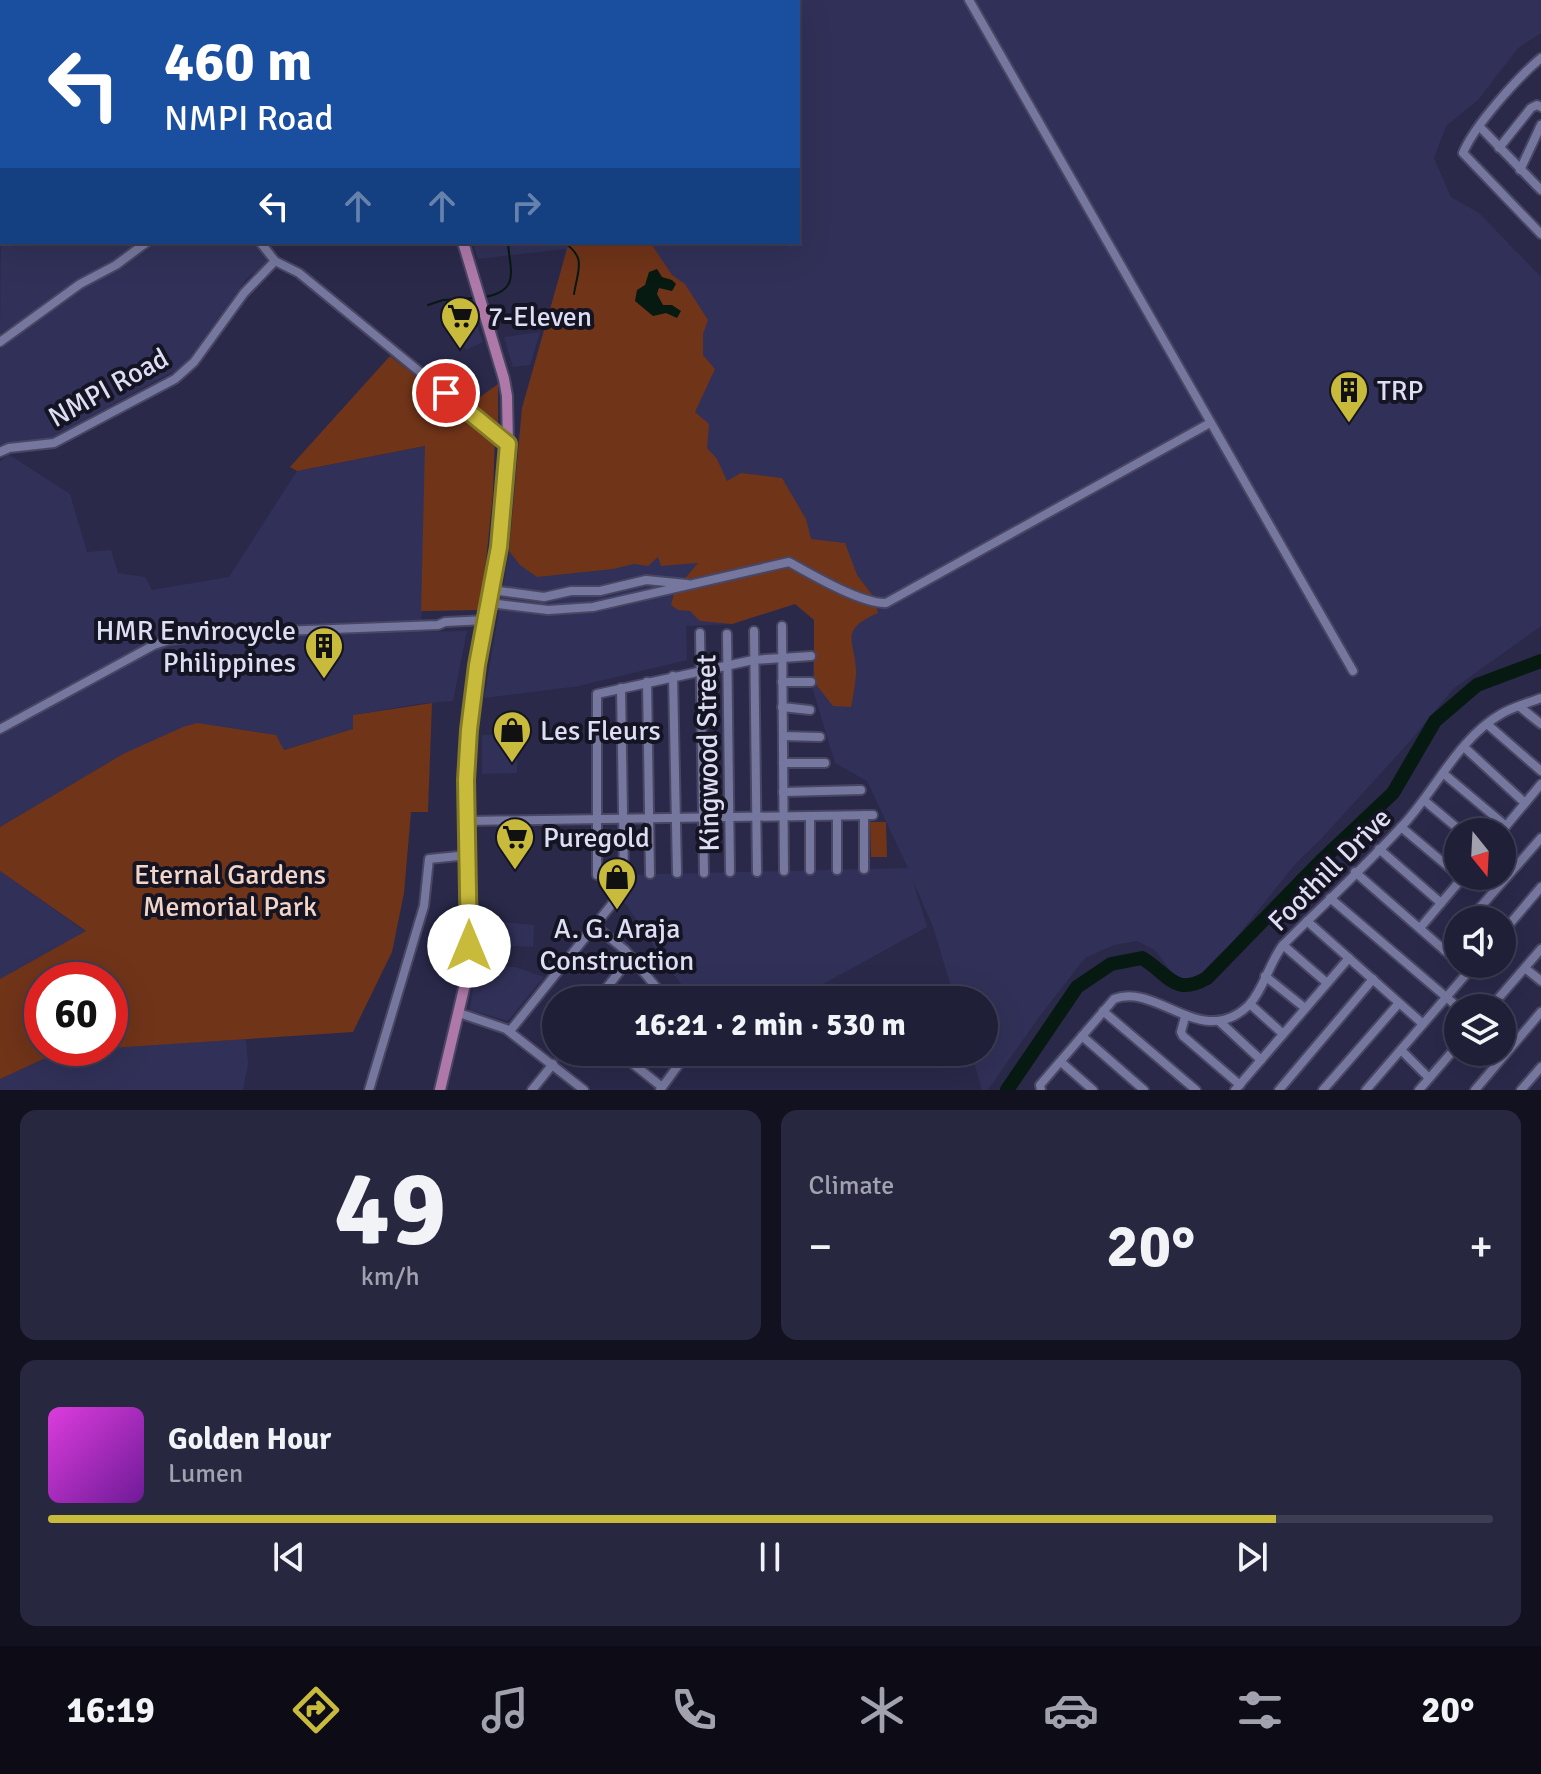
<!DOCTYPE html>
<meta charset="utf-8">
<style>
:root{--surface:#201f38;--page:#282740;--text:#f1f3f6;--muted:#a2a2ae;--line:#3d3d53;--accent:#c8bb3b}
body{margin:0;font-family:Signika,sans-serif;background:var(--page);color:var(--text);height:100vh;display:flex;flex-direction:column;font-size:30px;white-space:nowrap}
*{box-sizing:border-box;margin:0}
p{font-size:26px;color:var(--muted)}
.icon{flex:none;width:44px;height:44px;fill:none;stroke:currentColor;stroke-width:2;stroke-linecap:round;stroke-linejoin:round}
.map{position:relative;height:1090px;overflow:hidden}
.panel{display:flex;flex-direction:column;gap:20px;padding:20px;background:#12111f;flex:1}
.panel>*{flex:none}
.guide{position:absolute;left:0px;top:0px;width:800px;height:244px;box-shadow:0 8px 32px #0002,0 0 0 2px var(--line);background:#1a4fa0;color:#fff;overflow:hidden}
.needle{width:52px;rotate:162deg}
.fabs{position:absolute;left:1444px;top:818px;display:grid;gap:16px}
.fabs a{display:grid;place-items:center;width:72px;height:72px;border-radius:50%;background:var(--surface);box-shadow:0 8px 32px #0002,0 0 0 2px var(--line);font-size:40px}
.speed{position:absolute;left:24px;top:962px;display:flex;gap:16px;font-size:40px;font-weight:700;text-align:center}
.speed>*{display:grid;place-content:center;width:104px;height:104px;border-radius:50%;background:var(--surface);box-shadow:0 8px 32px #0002,0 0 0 2px var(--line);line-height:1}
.speed .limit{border:12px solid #d22;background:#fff;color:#111}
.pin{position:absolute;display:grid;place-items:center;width:68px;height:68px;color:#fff;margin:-34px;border:4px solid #fff;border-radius:50%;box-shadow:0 2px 8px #0007}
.me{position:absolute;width:88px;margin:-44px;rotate:0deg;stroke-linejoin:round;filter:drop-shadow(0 0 6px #0008)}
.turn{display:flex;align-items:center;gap:28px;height:168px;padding:0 32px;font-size:36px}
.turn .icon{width:104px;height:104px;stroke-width:2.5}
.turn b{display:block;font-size:56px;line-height:68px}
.lanes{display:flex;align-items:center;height:76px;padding:0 32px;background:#0003;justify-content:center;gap:40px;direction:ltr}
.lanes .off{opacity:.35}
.big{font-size:60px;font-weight:700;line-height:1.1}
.panel .widget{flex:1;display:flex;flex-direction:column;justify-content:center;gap:12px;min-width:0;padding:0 28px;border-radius:16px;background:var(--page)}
.panel .dial{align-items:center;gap:0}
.dial b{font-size:104px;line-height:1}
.song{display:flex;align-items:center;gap:24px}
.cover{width:96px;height:96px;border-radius:12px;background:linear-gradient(135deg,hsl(300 70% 55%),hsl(280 70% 35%))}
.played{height:8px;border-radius:4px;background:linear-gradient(90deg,var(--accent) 85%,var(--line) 85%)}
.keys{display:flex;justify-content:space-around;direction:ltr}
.heat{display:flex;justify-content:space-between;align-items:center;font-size:44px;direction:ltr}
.panel .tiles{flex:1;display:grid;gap:20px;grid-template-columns:1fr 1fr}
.widget:last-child{grid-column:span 2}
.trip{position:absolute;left:542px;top:986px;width:456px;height:80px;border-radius:40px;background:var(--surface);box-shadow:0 8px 32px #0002,0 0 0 2px var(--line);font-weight:700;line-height:80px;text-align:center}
.menu{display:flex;height:128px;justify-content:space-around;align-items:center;background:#0d0c16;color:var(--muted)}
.menu .icon{width:56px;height:56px}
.menu .active{color:var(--accent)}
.menu b{font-size:36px;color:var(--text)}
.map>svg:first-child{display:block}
.built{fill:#313058}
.green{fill:#703419}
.water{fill:#061a12}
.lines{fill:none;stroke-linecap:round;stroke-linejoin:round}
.stream{stroke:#061a12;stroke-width:2}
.river{stroke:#061a12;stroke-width:14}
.minor-casing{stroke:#484662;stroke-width:12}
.major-casing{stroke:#484662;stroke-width:14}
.minor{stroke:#76779e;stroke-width:8}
.major{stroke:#ae79a9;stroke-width:10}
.route-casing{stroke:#827a26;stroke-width:20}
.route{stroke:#c8bb3b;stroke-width:14}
.labels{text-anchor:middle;stroke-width:8;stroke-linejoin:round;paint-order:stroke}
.poi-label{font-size:28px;fill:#dddef4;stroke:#141423;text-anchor:start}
.street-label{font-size:28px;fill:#dddef4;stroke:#141423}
.park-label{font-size:28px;fill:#f3d5c8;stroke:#141423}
</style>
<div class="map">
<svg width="1541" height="1090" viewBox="0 0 1541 1090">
<rect width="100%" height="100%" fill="#2a294a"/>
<!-- built -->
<g class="built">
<polygon points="461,0 1541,0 1541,33 1518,48 1478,100 1446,126 1434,158 1451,197 1479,213 1541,277 1541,626 1453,689 1411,740 1321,839 1296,863 1227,949 1199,975 1179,982 1155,950 1137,941 1114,945 1085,958 1039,1017 988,1090 982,1090 971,1052 984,1052 984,1000 955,1000 933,927 912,878 927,927 794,1000 694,1000 669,969 619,894 621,875 908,868 867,781 835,763 812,687 815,620 795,604 732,624 686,626 687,660 579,686 484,698 509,551 522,408 553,306 566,249 478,259 472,242 798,242 798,2 460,2"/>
<polygon points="2,102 2,242 254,242 270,262 247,278 187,361 176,370 51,438 39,442 11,442 0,445 0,349 19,334 11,326 0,334"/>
<polygon points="472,311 483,342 466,350 451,320"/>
<polygon points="540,332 530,365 513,367 504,337"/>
<polygon points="426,446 421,632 467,631 453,701 418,704 353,715 354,729 283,750 123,754 0,827 0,462 8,454 70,494 87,552 111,550 118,573 145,577 152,590 229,577 297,471"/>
<polygon points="482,735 517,735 517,773 482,774"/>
<polygon points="0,871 86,932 0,979"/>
<polygon points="482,920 534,925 533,947 480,944"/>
<polygon points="476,964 515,967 544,977 508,1021 470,1010"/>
<polygon points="246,1039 248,1064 243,1090 0,1090 0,1079 63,1050"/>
</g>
<!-- green -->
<g class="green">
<path d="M569 242H650L672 275 685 284 708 320 703 334V355L715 369 695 412 709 424 707 448 717 459 727 481 741 473 782 478 806 519 811 539 845 543 857 575 873 596 878 613C836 631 857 642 856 675 855 686 853 697 851 707L833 706 814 682V620L795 604 732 624 700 621 690 611 678 610 671 605 675 590 698 563 661 566 658 557 648 566 634 564 613 569 537 577 520 565 509 551 522 408Z"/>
<polygon points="390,356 495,438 493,493 481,610 421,611 425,446 297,471 290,467"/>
<polygon points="498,384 498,424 469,405"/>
<polygon points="432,703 428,812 411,812 404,893 392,952 353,1032 110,1048 110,980 42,980 42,1048 103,1048 63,1050 0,1079 0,979 86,931 0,871 0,827 123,754 183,727 197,723 276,735 284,750 353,729 353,715"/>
<polygon points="870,822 886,822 887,857 871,857"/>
</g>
<!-- water -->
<polygon class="water" points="657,269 662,277 672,280 676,284 672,291 659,288 657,294 663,305 672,305 681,311 677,318 666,313 653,316 635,301 637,290 645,285 649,272"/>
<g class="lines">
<!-- stream -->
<g class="stream">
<path d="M563 242C587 257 578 269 574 294"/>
<path d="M485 297C522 290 509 268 508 242"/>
<polyline points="428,305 443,300 475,298"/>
</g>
<!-- river -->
<path class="river" d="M1007 1090 1077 987 1111 964 1142 958C1169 974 1174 997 1207 978L1323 859 1393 793 1435 721 1477 685 1541 661"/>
<!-- minor casing -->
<g class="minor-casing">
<g id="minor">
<polyline points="138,0 139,2"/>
<polyline points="252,0 253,2"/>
<polyline points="300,0 302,2"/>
<polyline points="969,0 1353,671"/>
<path d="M1541 58C1518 77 1474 126 1463 153L1541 234"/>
<polyline points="0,100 2,99"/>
<polyline points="1480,127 1541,190"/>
<polyline points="1499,148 1531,108 1537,105 1541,107"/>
<polyline points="1520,170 1541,125"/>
<polyline points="260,242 275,261 299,273 508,444"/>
<polyline points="0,342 80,284 116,265 147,242"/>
<polyline points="0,452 9,448 54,443 175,379 194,362 244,293 275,261"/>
<polyline points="492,590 544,597 571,591 600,591 646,580 687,584"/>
<path d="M490 603 548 610 593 607 789 562C812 575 862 604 886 603L1210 423"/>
<polyline points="782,626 784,871"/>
<polyline points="754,631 757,872"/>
<polyline points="700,633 704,873"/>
<polyline points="727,634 730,872"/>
<polyline points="673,676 677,873"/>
<polyline points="647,682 650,874"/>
<polyline points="782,682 811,682"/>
<polyline points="621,688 624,875"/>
<polyline points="782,707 810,710"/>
<polyline points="1520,707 1541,724"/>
<polyline points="1487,724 1541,771"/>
<polyline points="0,729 154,645 169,640 230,633 438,625 445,622 486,620"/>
<polyline points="783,736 820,737"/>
<polyline points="1464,747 1525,803"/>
<polyline points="783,763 825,763"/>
<polyline points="1444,774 1506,826"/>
<polyline points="783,792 861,790"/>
<polyline points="1425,801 1462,832"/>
<polyline points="810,817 810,870"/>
<polyline points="467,821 873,815"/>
<polyline points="1401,827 1458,875"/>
<polyline points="1501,832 1541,784"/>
<polyline points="1379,849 1441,903"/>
<polyline points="864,869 864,815"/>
<polyline points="837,870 837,816"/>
<polyline points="1355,872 1458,962"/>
<polyline points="597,875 597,694 753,660 811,656"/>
<polyline points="1330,898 1459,1008"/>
<polyline points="1469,920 1541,838"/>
<polyline points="1307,921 1423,1024"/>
<polyline points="595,926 625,950 667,1000"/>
<polyline points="1420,928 1464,876"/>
<polyline points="1502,933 1541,887"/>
<polyline points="1283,945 1327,983"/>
<polyline points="1444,950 1458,933"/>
<polyline points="1525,968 1541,981"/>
<polyline points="1265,976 1305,1008"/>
<polyline points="597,1000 631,957"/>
<polyline points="1250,1004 1283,1034"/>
<polyline points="1490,1008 1541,949"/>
<polyline points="1103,1011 1196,1090"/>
<polyline points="459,1013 506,1029 584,1090"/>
<polyline points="1185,1017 1181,1032 1183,1036 1240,1085"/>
<polyline points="1219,1021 1261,1060"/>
<polyline points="510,1031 612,904"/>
<polyline points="1082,1036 1144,1090"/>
<polyline points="1401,1050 1429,1078"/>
<polyline points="618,1052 662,1087"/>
<polyline points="1061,1062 1093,1090"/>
<polyline points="369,1090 424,906 429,859 468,855"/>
<polyline points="532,1090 553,1064"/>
<polyline points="660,1090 688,1052"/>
<path d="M1041 1090 1040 1085 1114 999C1157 982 1202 1051 1249 1005 1264 989 1269 963 1283 945 1323 905 1366 866 1404 824 1436 789 1459 738 1501 714 1513 707 1528 703 1541 698"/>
<polyline points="1235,1090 1349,958"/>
<polyline points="1279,1090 1373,979"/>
<polyline points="1323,1090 1399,1003"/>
<polyline points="1366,1090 1475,964"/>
<polyline points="1419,1090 1458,1045"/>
<polyline points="1475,1090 1541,1012"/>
<polyline points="1521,1090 1541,1067"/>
</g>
</g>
<!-- major casing -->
<g class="major-casing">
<g id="major">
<polyline points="449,2 450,0"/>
<polyline points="440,1090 465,984 469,948 468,747 477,665 490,603 503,513 508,444 507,396 504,379 463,242"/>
</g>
</g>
<!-- minor -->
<use href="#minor" class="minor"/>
<!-- major -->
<use href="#major" class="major"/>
</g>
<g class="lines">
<!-- route casing -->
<g class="route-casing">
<polyline id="route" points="446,393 508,444 499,547 477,665 469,730 466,780 469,946"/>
</g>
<!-- route -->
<use href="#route" class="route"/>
</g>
<!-- icons -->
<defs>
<g id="supermarket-pin" transform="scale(2)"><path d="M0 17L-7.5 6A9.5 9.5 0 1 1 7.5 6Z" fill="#c8bb3b" stroke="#141423"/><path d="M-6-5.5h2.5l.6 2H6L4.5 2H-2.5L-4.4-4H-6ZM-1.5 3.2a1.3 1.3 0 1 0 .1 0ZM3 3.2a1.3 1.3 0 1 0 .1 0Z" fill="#111"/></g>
<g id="building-pin" transform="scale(2)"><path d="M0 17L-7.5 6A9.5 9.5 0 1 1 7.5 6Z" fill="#c8bb3b" stroke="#141423"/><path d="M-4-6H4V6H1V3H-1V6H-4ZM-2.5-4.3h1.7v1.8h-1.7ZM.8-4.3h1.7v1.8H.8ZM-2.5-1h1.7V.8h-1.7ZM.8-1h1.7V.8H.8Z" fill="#111"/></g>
<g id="shop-pin" transform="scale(2)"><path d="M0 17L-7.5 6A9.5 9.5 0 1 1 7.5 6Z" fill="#c8bb3b" stroke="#141423"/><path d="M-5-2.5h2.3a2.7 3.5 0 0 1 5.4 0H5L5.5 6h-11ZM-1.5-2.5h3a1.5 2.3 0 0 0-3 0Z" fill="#111"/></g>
</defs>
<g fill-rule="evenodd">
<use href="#supermarket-pin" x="460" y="316"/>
<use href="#building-pin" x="1349" y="390"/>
<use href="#building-pin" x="324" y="646"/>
<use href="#shop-pin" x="512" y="730"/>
<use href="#supermarket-pin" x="515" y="837"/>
<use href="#shop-pin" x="617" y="877"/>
</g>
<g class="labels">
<!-- poi labels -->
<g class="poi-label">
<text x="488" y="326">7-Eleven</text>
<text x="1377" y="400">TRP</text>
<text x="296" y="640" text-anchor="end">HMR Envirocycle<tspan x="296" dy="32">Philippines</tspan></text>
<text x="540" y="740">Les Fleurs</text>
<text x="543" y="847">Puregold</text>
<text x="617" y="938" text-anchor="middle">A. G. Araja<tspan x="617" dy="32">Construction</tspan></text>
</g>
<!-- street labels -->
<g class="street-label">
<text transform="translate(108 387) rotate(-29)" y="10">NMPI Road</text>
<text transform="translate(707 753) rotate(-91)" y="10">Kingwood Street</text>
<text transform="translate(1329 869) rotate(-45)" y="10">Foothill Drive</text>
</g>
<!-- park labels -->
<g class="park-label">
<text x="230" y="884">Eternal Gardens<tspan x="230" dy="32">Memorial Park</tspan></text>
</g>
</g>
</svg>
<div class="fabs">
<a><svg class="needle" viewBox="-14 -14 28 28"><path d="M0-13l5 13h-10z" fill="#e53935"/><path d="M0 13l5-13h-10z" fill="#a2a2ae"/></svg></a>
<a><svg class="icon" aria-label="sound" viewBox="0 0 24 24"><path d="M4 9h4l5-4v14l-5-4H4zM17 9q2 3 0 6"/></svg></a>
<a><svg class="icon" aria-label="layers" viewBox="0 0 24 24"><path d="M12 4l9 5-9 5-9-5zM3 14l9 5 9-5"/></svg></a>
</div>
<div class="speed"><div class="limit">60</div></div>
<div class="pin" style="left:446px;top:393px;background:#d93025"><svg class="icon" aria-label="arrive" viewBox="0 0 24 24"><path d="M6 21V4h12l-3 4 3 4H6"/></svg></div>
<svg class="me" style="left:469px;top:946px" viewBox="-20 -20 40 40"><circle r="19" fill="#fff"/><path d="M0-13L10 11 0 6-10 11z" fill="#c8bb3b"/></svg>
<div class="trip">16:21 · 2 min · 530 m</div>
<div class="guide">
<div class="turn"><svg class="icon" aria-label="left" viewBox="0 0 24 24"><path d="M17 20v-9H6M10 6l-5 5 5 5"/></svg><div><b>460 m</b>NMPI Road</div></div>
<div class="lanes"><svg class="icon" aria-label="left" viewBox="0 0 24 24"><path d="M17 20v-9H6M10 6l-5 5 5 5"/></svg><svg class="icon off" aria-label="ahead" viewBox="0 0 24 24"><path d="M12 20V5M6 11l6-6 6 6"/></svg><svg class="icon off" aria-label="ahead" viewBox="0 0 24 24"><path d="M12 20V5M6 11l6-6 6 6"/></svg><svg class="icon off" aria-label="right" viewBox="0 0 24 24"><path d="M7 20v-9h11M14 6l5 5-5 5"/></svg></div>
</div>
</div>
<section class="panel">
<div class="tiles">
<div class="widget dial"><b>49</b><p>km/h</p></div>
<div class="widget"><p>Climate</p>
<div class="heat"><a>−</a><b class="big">20°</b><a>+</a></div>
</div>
<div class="widget">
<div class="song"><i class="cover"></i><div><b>Golden Hour</b><p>Lumen</p></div></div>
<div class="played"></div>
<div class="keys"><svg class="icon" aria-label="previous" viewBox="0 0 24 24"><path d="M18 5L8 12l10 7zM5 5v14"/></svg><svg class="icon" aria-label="pause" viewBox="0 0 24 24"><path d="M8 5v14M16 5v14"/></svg><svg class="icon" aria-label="next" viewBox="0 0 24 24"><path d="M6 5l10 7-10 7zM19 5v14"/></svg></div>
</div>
</div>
</section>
<nav class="menu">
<b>16:19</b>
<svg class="icon active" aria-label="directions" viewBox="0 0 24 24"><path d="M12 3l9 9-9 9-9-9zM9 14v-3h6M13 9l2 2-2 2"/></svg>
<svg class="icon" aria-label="music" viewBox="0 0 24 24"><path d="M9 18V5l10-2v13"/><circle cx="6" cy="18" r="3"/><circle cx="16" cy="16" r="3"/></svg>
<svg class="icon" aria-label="phone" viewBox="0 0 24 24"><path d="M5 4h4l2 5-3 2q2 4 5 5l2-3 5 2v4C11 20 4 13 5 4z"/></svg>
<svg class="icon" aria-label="climate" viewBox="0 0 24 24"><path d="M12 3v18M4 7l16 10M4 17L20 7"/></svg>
<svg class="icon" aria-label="car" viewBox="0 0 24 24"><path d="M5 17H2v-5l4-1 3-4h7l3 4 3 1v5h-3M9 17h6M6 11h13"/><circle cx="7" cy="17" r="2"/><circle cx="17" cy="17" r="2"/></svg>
<svg class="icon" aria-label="filters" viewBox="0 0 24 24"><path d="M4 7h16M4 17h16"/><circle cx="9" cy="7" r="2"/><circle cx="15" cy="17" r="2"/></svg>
<b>20°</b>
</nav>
